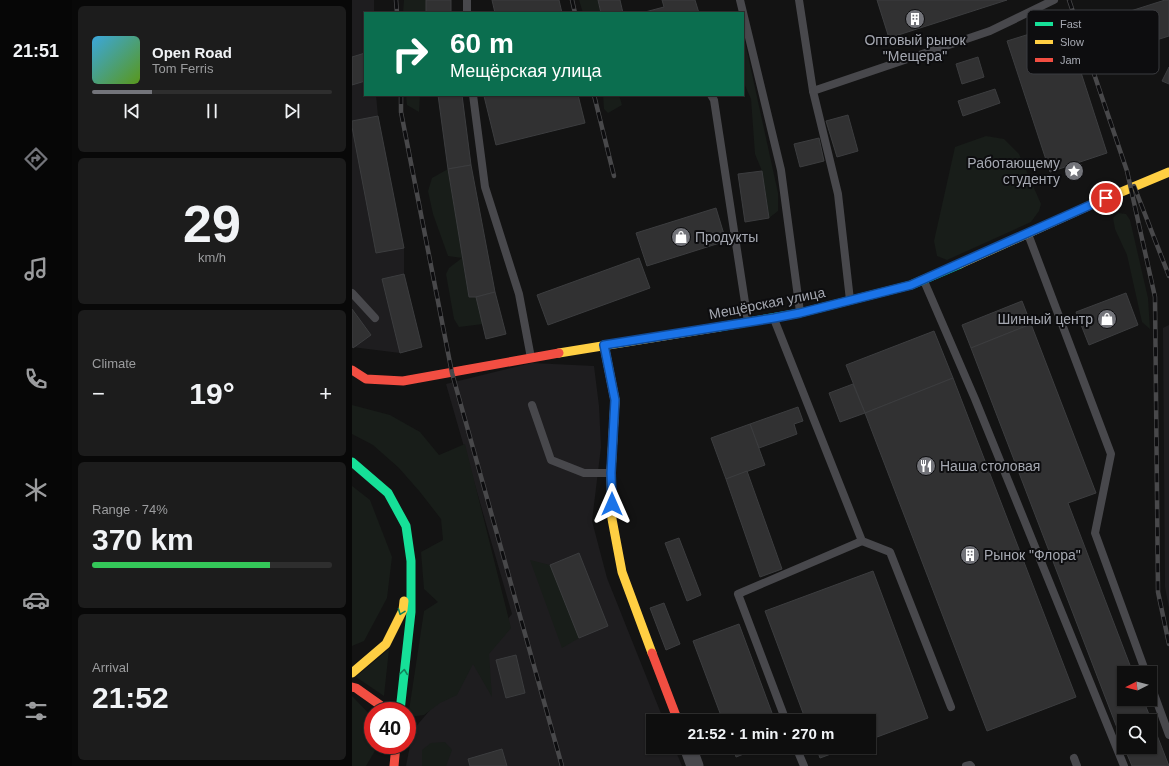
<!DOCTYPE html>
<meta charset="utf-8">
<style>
:root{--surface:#0e0e0e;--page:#1c1c1c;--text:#f1f3f6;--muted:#9b9c9e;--line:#2e2e2e;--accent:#73747a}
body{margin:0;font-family:Arial,sans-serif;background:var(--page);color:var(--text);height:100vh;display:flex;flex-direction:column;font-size:15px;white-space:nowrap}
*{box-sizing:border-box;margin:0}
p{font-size:13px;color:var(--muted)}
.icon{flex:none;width:22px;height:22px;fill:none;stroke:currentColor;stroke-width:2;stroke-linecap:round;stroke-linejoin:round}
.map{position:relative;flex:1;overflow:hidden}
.panel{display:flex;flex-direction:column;gap:6px;padding:6px;background:#080808;width:280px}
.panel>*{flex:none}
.banner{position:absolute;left:12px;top:12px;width:380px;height:84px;border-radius:0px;box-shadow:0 1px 3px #0004,0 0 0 1px var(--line);background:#0b6e4f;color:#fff;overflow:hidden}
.needle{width:26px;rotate:264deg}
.fabs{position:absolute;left:765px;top:666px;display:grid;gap:8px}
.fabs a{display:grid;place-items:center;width:40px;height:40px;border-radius:0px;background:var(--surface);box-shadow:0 1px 3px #0004,0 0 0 1px var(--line);font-size:20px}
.speed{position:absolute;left:12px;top:702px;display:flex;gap:8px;font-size:20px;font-weight:700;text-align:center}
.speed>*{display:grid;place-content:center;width:52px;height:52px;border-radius:50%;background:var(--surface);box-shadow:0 1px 3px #0004,0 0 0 1px var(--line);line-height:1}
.speed .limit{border:6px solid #d22;background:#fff;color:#111}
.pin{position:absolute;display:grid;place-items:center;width:34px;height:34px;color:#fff;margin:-17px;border:2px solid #fff;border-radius:50%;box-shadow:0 1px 4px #0007}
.me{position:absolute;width:44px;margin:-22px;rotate:0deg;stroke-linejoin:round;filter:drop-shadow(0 0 3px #0008)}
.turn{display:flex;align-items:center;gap:14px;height:84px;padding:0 20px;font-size:18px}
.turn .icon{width:52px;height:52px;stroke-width:2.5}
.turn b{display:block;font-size:28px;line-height:34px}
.big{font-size:30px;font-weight:700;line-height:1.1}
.panel .card{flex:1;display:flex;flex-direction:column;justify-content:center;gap:6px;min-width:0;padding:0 14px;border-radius:6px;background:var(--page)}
.panel .dial{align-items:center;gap:0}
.dial b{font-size:52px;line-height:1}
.song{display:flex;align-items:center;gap:12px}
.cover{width:48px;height:48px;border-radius:6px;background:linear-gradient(135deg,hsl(200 70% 55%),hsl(90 70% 35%))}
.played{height:4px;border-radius:2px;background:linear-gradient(90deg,var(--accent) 25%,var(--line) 25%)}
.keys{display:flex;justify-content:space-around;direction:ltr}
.heat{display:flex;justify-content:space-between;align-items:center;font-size:22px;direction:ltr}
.charge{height:6px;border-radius:3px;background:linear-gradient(90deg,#34c759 74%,var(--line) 0)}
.trip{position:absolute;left:294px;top:714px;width:230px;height:40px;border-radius:0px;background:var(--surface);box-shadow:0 1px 3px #0004,0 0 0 1px var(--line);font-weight:700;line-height:40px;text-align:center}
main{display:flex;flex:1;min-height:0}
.menu{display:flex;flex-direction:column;width:72px;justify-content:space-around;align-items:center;background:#060606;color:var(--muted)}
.menu .icon{width:28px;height:28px}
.menu .active{color:var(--accent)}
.menu b{font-size:18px;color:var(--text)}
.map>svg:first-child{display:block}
.built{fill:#1e1d1f}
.green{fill:#181d19}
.building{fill:#313132;stroke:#3c3d3f}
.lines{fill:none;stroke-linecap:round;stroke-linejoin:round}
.lane{stroke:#48484c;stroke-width:8}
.street{stroke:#48484c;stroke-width:17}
.fast{stroke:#16e098;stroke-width:9}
.slow{stroke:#ffcf43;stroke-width:9}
.jam{stroke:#f24e42;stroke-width:9}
.rail-casing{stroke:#48484a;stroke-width:4.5}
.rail{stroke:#0d0d0f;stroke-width:3;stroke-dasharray:9;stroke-linecap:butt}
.oneway{stroke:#12815a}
.route-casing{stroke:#114b97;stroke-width:10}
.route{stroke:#1a73e8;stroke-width:7}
.labels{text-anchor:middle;stroke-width:4;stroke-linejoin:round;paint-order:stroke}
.poi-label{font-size:14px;fill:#a6a9b2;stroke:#0d0d0f;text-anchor:start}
.street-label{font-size:14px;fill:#a6a9b2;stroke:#0d0d0f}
.key{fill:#0d0d0f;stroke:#3b3c40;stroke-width:1}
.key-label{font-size:11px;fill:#a6a9b2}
</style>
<main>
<nav class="menu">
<b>21:51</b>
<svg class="icon active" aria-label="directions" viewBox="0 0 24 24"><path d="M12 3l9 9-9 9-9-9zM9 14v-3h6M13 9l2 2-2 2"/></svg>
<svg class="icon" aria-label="music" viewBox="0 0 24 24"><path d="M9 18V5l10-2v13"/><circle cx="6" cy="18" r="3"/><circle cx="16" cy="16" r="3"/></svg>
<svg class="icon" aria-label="phone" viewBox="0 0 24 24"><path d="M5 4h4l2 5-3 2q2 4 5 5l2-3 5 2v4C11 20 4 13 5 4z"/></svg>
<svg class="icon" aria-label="climate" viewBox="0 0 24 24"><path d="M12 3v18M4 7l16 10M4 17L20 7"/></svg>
<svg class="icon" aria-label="car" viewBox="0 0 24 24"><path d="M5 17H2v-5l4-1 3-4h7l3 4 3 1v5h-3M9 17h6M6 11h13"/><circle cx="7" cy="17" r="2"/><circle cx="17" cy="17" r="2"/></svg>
<svg class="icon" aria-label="filters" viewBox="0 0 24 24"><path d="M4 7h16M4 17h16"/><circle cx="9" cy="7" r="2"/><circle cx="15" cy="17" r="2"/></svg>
</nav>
<section class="panel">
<div class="card">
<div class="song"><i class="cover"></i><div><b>Open Road</b><p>Tom Ferris</p></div></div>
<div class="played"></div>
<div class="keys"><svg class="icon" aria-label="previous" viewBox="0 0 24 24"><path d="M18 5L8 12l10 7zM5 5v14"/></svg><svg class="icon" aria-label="pause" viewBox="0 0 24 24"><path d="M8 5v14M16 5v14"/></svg><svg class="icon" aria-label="next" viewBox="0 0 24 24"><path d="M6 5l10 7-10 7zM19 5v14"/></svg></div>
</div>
<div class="card dial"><b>29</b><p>km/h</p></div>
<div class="card"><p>Climate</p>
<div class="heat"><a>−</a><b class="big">19°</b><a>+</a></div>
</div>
<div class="card"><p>Range · 74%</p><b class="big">370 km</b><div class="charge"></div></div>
<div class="card"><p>Arrival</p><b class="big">21:52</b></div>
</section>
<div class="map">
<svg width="817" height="766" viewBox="0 0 817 766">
<rect width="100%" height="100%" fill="#131313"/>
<!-- built -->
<g class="built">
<polygon points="0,0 22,0 22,13 13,13 13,95 24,95 26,116 52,248 52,274 70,347 48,353 0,347"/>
<polygon points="817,325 817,608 813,587 811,328"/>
<polygon points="180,363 242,366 247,406 249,447 240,521 255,578 312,721 301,721 301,747 322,747 330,766 54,766 61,730 160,614 94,384"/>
</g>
<!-- green -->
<g class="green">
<polygon points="52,0 74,0 74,13 51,13"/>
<polygon points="227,0 246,0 249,13 231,13"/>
<polygon points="391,33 426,193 426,211 417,218 410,171 403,154 399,99 391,81"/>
<polygon points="54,95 68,95 67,112 55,105"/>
<polygon points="251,95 267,95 270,105 256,113 252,109"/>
<polygon points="634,136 652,139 667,154 689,204 687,211 679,222 595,260 585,256 582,241 603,147"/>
<polygon points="96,169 117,297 124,297 131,324 107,327 102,319 94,274 97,268 110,258 96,256 81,214 76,191 80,178"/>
<polygon points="766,213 774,214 778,220 796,298 798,329 790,322 775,255 763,229 761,218"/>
<polygon points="0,405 38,415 68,432 87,455 113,444 159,628 137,654 140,697 121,664 105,695 88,703 72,715 56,717 72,611 86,602 72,589 69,552 91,540 89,519 68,492 47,468 21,445 0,434"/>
<polygon points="0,486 18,500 40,557 35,598 12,641 0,646"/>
<polygon points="178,560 198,565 227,638 210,648"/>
<polygon points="37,649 32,696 4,677"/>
<polygon points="0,696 21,718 21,745 24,745 24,749 14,766 0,766"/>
<polygon points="93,742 100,750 94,766 70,766 70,750 79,743"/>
</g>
<!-- building -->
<g class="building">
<rect x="74" y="0" width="25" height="13"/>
<polygon points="140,0 207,0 210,13 143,13"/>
<polygon points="246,0 268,0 271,13 249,13"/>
<polygon points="310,0 343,0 347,13 293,13 293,12 312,7"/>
<polygon points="525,0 655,0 537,38"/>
<polygon points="813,0 817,0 817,36 776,49 766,15"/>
<polygon points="713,23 755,153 698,172 655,41"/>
<polygon points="13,53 13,81 0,85 0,57"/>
<polygon points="626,57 632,77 610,84 604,64"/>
<polygon points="817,67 817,84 810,81"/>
<polygon points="643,89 648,103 611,116 606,101"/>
<polygon points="86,95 110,95 119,165 96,169"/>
<polygon points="135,95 226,95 233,123 144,145 132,96"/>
<polygon points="496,115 506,151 485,157 474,121"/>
<polygon points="26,116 52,248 24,253 0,127 0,121"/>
<polygon points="467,138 472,161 448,167 442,144"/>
<polygon points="119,165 143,292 124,297 117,297 96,169"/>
<polygon points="410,171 417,218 393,222 386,174"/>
<polygon points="364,208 374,241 295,266 284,233"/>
<polygon points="287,258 298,288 196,325 185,295"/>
<polygon points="52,274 70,347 48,353 30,279"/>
<polygon points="143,292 154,334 134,339 124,297"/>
<polygon points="774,293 786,325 737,345 724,312"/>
<polygon points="670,301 679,324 619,348 610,325"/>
<polygon points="0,309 19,335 1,348 0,346"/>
<polygon points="679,324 744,493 716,503 781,673 772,673 772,699 791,699 817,766 780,766 772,747 798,747 798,721 772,721 772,746 619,348"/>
<polygon points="582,331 601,378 513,413 494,365"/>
<polygon points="601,378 724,697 635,731 513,413"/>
<polygon points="501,384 513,413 488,422 477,393"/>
<polygon points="446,407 451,421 442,424 445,434 407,448 398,424"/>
<polygon points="398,424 413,465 374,479 359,438"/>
<polygon points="395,471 430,569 408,577 374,479"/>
<polygon points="327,538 349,595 335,601 313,543"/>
<polygon points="227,553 256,626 227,638 198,565"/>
<polygon points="521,571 576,718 517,740 517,721 454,721 413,611"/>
<polygon points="312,603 328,644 314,650 298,608"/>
<polygon points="387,624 423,721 371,721 341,641"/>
<polygon points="164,655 173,693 154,698 144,660"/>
<polygon points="381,747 410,747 384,757"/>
<polygon points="464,747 498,747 468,758"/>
<polygon points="150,749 155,766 118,766 116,759"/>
</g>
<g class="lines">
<!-- lane -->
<g class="lane">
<polyline points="115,0 115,13"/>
<polyline points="388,0 429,170 448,312"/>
<polyline points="447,0 461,91"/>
<polyline points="121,95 133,187 167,294 179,358"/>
<polyline points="359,95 362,100 396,322"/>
<polyline points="676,234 759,454 743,533 794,673"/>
<polyline points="572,281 623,399 772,766"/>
<polyline points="0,293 23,318"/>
<polyline points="498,300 486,194 461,91 638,31 702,0"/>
<polyline points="422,319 510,541 538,552 599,707"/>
<polyline points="180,405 199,460 232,473 259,473"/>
<polyline points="798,683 817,735"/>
<polyline points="434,721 386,594 510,541"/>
<polyline points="444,747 452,766"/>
<polyline points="722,758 725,766"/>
<polyline points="614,766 618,765 619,766"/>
</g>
<!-- street -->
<polyline class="street" points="336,747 343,766"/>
<!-- fast -->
<g class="fast">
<polyline points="367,327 448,313 559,285 608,264"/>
<polyline points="0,462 36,493 54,526 59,561 59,612 48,711"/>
</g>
<!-- slow -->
<g class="slow">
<polyline points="608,264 743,203 817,172"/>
<polyline points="252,345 263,400 259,473 260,519 270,572 300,653"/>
<polyline points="207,353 367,327"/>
<polyline points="0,673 34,644 51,610 52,601"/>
</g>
<!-- jam -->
<g class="jam">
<polyline points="0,370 14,379 51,381 207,353"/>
<polyline points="300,653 326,721"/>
<polyline points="0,687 4,688 28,705 32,711"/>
<polyline points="42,766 44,745"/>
</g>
<!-- rail casing -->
<g class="rail-casing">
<g id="rail">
<polyline points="44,0 45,13"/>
<polyline points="220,0 223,13"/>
<polyline points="717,0 775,171 803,297 806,592 817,644"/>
<polyline points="49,95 49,112 100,373 210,766"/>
<polyline points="242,95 262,176"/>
<polyline points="782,186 817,276"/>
</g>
</g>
<!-- rail -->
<use href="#rail" class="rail"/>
</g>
<!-- one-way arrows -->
<defs><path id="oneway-chevron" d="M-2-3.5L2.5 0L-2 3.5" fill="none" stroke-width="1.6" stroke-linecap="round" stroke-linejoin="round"/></defs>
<g class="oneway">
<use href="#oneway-chevron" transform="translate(49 612) rotate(111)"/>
<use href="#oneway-chevron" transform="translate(52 672) rotate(-83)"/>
</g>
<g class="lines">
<!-- route casing -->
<g class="route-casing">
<polyline id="route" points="260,504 259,473 263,400 252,345 422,318 448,313 559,285 754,198"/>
</g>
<!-- route -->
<use href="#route" class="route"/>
</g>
<!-- icons -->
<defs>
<g id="building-disc" transform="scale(1)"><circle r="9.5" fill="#73747a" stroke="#0d0d0f"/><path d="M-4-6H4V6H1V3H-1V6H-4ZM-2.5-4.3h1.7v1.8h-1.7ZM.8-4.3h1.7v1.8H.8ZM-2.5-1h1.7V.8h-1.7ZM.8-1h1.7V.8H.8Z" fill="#fff"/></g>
<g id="sight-disc" transform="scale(1)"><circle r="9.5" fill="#73747a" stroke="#0d0d0f"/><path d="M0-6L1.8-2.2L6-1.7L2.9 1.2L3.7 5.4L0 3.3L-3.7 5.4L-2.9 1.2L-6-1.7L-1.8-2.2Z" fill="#fff"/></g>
<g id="shop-disc" transform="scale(1)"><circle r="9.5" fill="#73747a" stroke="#0d0d0f"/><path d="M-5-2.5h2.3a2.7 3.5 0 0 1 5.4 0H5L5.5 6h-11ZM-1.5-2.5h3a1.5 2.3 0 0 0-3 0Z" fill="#fff"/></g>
<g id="restaurant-disc" transform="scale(1)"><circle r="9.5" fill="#73747a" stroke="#0d0d0f"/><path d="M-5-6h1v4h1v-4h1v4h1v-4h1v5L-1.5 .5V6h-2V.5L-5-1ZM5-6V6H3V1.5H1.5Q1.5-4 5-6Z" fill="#fff"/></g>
</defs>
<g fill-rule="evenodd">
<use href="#building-disc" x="563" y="19"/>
<use href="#sight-disc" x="722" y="171"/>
<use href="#shop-disc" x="329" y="237"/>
<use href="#shop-disc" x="755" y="319"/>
<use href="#restaurant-disc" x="574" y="466"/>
<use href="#building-disc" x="618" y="555"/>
</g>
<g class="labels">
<!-- poi labels -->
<g class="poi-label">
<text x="563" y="45" text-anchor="middle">Оптовый рынок<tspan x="563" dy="16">"Мещера"</tspan></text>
<text x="708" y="168" text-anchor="end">Работающему<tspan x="708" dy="16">студенту</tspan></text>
<text x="343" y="242">Продукты</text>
<text x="741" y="324" text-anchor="end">Шинный центр</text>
<text x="588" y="471">Наша столовая</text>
<text x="632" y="560">Рынок "Флора"</text>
</g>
<!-- street labels -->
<g class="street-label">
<text transform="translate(415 303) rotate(-11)" y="5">Мещёрская улица</text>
</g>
</g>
<!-- legend -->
<rect x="675" y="10" width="132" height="64" rx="6" class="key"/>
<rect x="683" y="22" width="18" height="4" fill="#16e098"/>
<rect x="683" y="40" width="18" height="4" fill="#ffcf43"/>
<rect x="683" y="58" width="18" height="4" fill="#f24e42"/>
<g class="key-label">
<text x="708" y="28">Fast</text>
<text x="708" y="46">Slow</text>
<text x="708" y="64">Jam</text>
</g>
</svg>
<div class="fabs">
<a><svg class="needle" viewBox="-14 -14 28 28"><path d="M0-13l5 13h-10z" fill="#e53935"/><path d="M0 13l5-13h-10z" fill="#9b9c9e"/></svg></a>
<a><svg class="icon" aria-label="search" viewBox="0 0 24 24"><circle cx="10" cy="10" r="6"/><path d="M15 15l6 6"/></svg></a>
</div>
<div class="speed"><div class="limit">40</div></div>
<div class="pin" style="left:754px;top:198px;background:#d93025"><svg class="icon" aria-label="arrive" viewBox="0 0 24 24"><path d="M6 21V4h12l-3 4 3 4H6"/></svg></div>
<svg class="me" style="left:260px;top:504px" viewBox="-20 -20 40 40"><path d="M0-17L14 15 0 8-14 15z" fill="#1a73e8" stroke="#fff" stroke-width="4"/></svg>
<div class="trip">21:52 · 1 min · 270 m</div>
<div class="banner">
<div class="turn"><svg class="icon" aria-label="right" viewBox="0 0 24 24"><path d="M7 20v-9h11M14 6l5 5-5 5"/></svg><div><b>60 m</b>Мещёрская улица</div></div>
</div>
</div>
</main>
